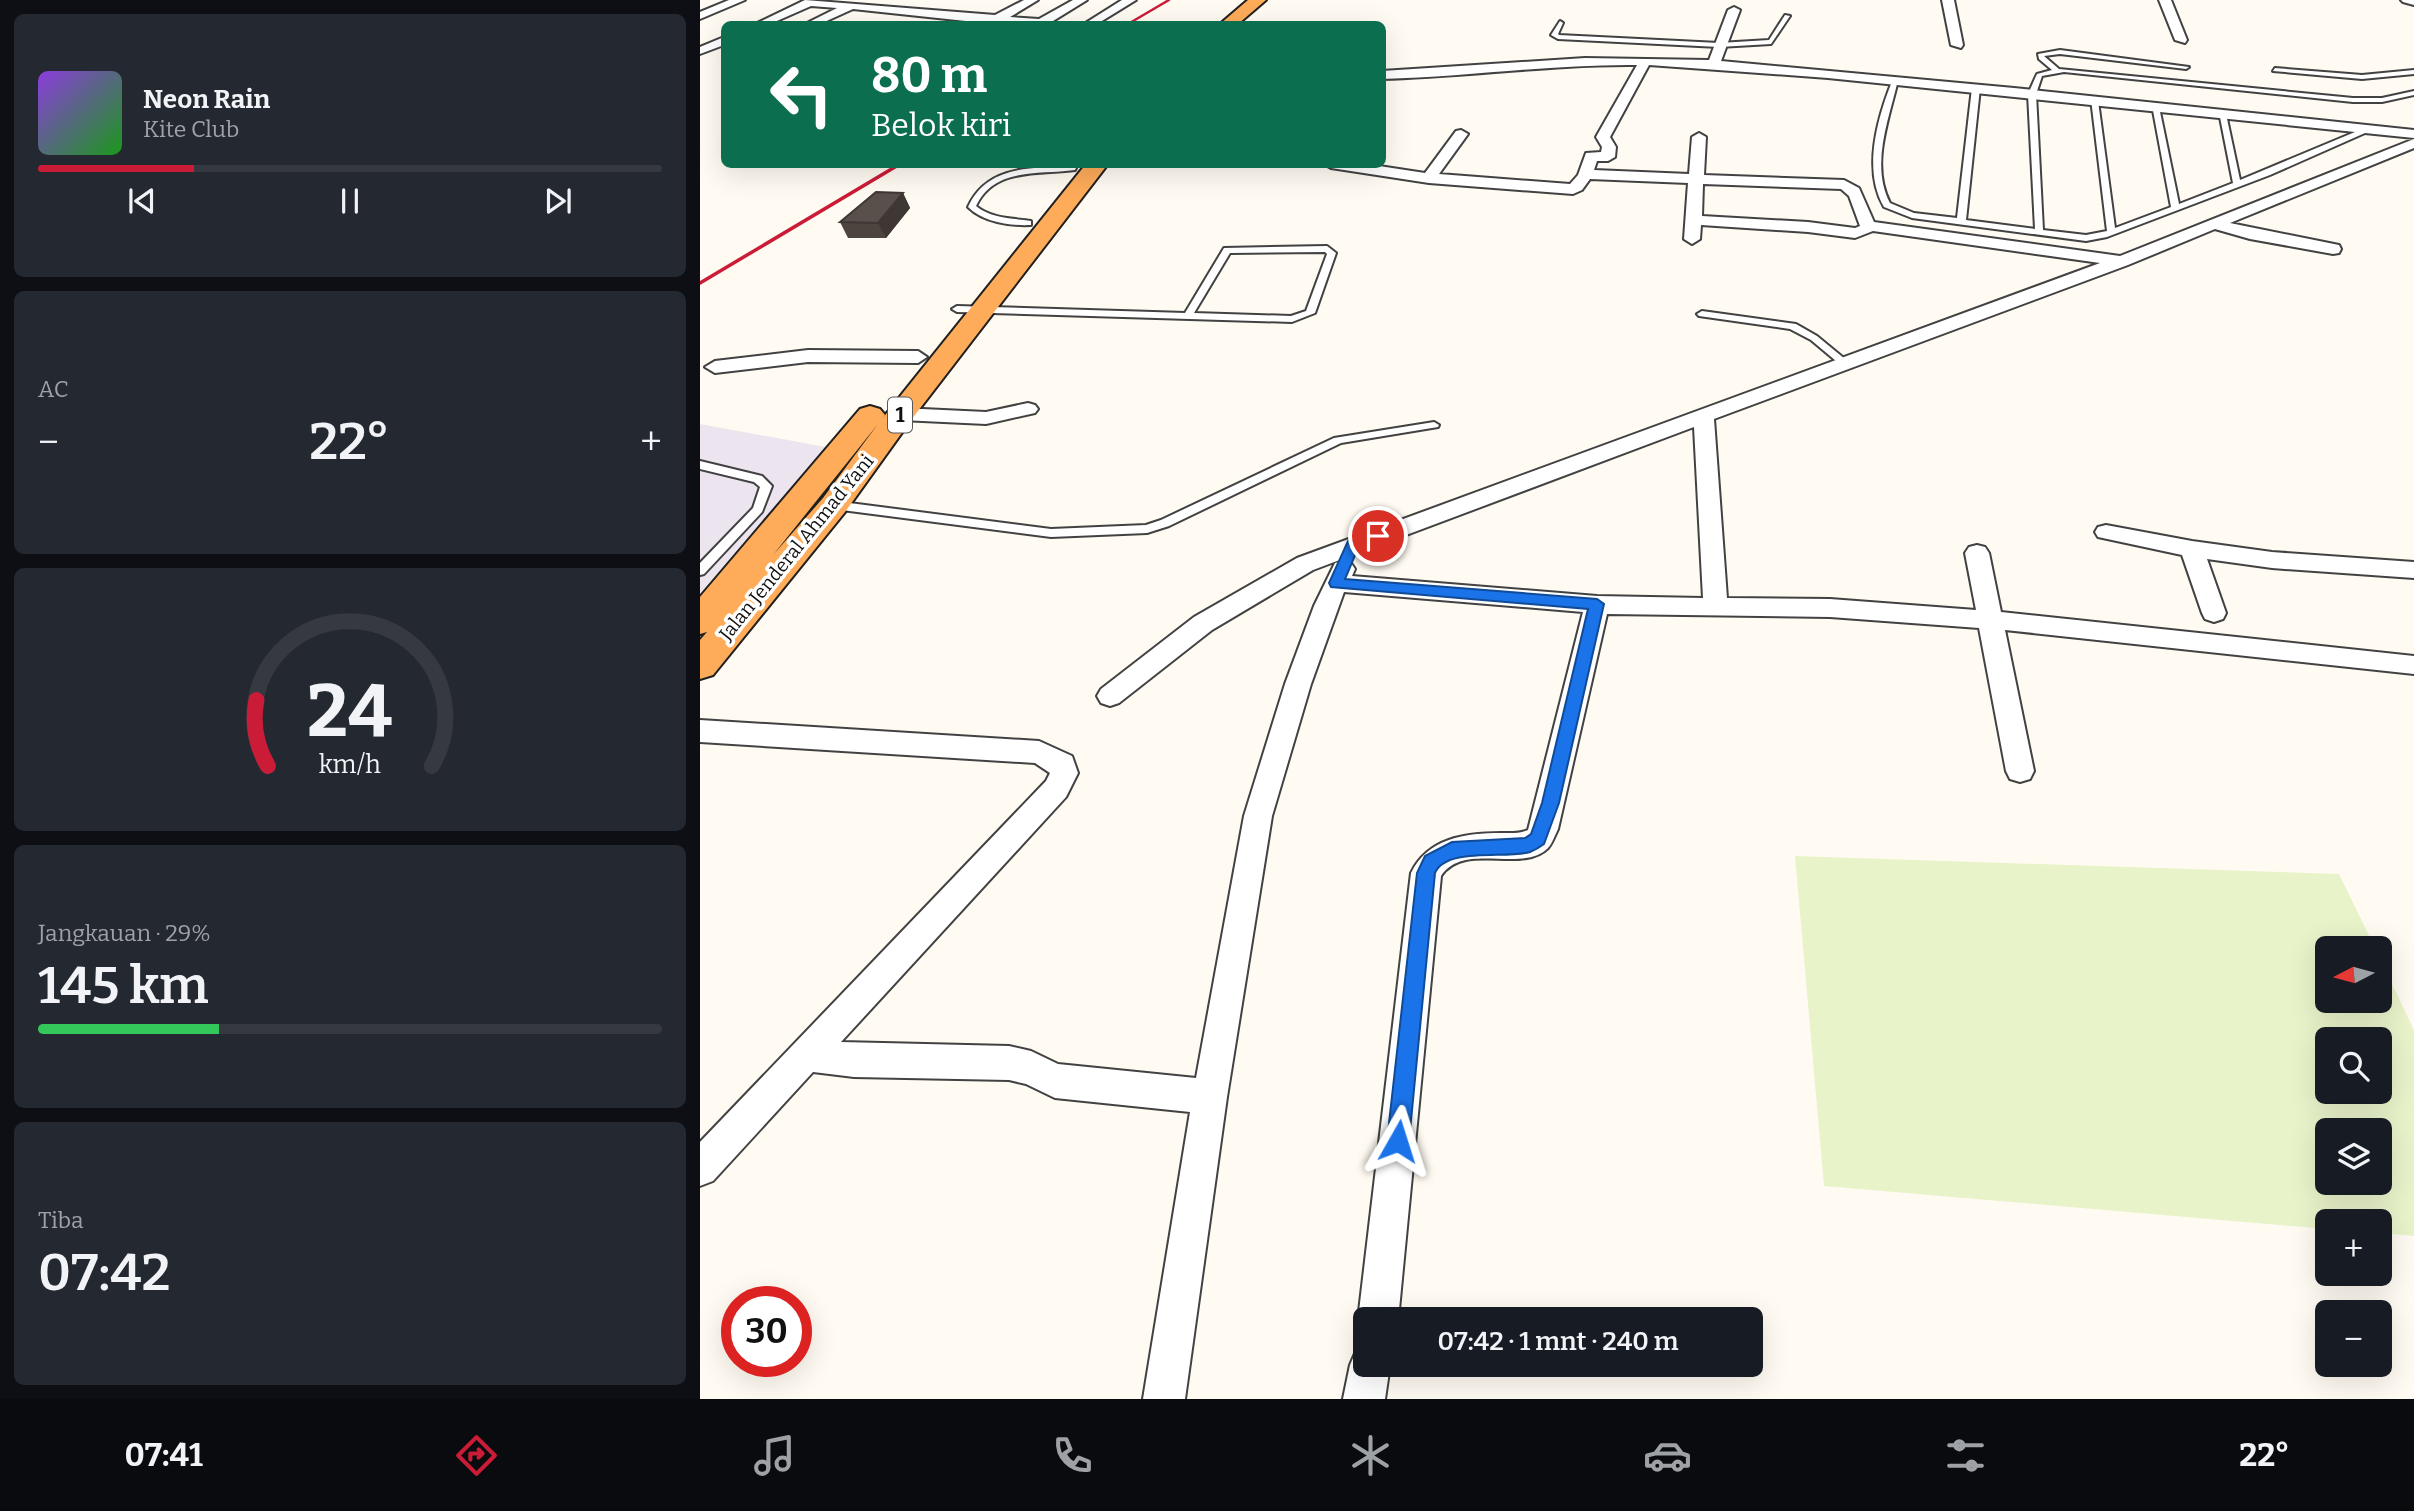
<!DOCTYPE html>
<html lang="id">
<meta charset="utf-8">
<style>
:root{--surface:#171b24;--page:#242831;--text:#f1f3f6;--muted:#9ea1a6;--line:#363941;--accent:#ca1c37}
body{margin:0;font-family:Bitter,serif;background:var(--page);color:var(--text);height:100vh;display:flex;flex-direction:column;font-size:26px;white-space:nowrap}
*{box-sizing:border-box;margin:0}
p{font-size:23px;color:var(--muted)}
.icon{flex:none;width:38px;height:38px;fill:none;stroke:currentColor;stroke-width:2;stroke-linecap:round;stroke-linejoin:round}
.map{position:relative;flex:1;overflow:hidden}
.panel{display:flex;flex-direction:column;gap:14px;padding:14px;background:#0d0f14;width:700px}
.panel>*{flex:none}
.guide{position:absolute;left:21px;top:21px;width:665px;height:147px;border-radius:10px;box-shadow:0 7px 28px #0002;background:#0b6e4f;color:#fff;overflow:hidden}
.needle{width:46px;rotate:264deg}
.fabs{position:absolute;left:1615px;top:936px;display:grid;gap:14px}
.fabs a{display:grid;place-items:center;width:77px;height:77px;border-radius:10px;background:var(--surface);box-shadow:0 7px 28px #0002;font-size:35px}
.speed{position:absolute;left:21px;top:1286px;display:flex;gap:14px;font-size:35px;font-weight:700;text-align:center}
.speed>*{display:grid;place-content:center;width:91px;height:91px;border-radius:50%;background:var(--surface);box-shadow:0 7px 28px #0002;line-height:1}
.speed .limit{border:10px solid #d22;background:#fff;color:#111}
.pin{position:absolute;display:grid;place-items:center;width:60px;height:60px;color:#fff;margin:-30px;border:4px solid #fff;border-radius:50%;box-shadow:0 2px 7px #0007}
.me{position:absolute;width:77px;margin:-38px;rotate:6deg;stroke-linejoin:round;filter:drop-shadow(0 0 5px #0008)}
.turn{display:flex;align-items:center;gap:24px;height:147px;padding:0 35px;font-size:32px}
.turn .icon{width:91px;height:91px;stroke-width:2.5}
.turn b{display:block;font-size:49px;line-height:60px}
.big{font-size:52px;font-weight:600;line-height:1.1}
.panel .card{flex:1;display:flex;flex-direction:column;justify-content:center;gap:10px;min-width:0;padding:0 24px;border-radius:10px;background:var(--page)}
.panel .dial{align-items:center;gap:0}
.dial svg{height:182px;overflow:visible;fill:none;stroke:var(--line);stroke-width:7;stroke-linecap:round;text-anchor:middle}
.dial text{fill:var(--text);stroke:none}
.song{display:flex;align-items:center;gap:21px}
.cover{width:84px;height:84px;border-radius:10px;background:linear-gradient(135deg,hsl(270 70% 55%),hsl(120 70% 35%))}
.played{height:7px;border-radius:4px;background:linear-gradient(90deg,var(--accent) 25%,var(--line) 25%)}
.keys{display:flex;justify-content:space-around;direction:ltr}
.heat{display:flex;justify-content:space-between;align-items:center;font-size:38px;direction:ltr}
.charge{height:10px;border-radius:5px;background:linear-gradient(90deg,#34c759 29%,var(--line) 0)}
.trip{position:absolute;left:653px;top:1307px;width:410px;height:70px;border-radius:10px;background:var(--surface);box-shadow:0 7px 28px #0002;font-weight:600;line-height:70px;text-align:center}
.tab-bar{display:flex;height:112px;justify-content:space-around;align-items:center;background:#090b0e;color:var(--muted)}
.tab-bar .icon{width:49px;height:49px}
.tab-bar .current{color:var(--accent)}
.tab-bar b{font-size:32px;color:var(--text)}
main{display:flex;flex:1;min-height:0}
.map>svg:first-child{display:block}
.industrial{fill:#ece4ee}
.pitch{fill:#e9f3ca;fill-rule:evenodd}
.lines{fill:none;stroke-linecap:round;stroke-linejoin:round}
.service-casing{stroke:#424242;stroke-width:4}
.minor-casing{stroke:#424242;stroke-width:4}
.trunk-casing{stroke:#202020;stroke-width:4}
.service{fill:#fff;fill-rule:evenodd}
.minor{fill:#fff;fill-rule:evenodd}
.trunk{fill:#feac5a;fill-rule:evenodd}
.rail-far1{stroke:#ca1c37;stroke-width:2.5}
.rail{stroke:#ca1c37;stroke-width:3.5}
.wall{fill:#4d4440}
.shaded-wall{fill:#3e3734}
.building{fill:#594f4b;stroke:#3e3734;stroke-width:2}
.route{fill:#1a73e8;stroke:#114b97;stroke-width:2}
.labels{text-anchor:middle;stroke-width:7;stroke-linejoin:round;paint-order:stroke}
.far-street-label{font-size:19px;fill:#0f0f0f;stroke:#fff}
.shield{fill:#fff;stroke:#575757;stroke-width:2}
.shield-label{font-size:21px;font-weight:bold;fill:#0f0f0f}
</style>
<main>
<section class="panel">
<div class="card">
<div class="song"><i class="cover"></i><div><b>Neon Rain</b><p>Kite Club</p></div></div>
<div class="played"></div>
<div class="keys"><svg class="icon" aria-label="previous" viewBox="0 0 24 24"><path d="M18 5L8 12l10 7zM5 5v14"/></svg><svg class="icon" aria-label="pause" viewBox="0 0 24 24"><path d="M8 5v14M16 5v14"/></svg><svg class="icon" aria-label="next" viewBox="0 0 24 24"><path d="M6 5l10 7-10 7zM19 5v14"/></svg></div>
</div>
<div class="card"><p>AC</p>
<div class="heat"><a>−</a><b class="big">22°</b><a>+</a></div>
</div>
<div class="card dial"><svg viewBox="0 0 100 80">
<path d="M14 69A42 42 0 1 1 86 69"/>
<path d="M14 69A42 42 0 0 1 9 40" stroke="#ca1c37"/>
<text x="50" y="56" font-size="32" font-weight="700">24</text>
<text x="50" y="72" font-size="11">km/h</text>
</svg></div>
<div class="card"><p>Jangkauan · 29%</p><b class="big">145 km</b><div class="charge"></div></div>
<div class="card"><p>Tiba</p><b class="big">07:42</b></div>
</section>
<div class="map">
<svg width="1714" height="1399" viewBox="0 0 1714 1399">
<rect width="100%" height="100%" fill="#fffbf2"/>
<!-- industrial -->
<polygon class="industrial" points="0,424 126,447 0,593"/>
<!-- pitch -->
<path class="pitch" d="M1095 856 1639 874 1675 948H1628V1001H1680V959L1714 1030V1236L1680 1233V1222H1628L1627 1229 1124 1186ZM1628 1040H1680V1092H1628ZM1628 1130H1680V1183H1628Z"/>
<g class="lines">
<!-- service casing -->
<g class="service-casing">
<g id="service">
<polygon points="1085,15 1090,16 1071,44 1019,47 858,39 851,35 860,21 863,23 858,34 859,35 1019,43 1069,40"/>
<path d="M1360 50 1489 67 1486 69 1360 54 1344 56 1359 69 1653 98H1682L1714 91V95L1682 102H1653L1364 72 1342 76 1336 94 1343 230 1386 235 1407 231 1391 99 1398 101 1415 228 1471 207 1452 105 1459 107 1479 204 1533 183 1519 112 1526 114 1540 180 1667 127 1674 129 1570 175 1407 237 1386 241 1212 218 1184 207C1162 170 1178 116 1193 79L1198 80C1189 119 1170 165 1190 203L1214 213 1257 218 1272 88 1276 86 1280 88 1266 220 1335 229 1328 94 1337 74 1352 70 1339 59 1338 54Z"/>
<polygon points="1575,68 1662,75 1714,70 1714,74 1662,79 1573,71"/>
<path d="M372 166 376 168 375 170C339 175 294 167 276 206 292 219 312 218 331 221V225C310 226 283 222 268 207 287 165 332 168 372 166Z"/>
<path d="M627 246 636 253 615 313 592 322 257 312 252 309 257 306 485 313 524 248ZM625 252 627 254 606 311 591 316 494 313 530 253Z"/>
<polygon points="1002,311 1096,324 1117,336 1151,364 1142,366 1111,340 1090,329 999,316 997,314"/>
<polygon points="734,422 739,425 738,427 641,443 469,526 447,533 351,537 134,509 128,505 134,501 351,529 446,525 461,520 634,438"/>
<polygon points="0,461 62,476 72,486 62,512 4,574 0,575 0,563 53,508 60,487 54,482 0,469"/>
</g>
</g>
<!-- minor casing -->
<g class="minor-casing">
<g id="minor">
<polygon points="29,0 45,0 0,19 0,12"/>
<polygon points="105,0 295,15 324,0 338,0 310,17 339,19 373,0 387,0 353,21 357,24 294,24 153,9 120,24 105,24 137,8 111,6 70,24 55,24"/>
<polygon points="422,0 436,0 397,24 384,24"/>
<polygon points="1242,0 1254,0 1263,45 1261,48 1251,45"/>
<polygon points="1459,0 1471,0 1487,40 1485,43 1475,40"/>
<polygon points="1701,0 1714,0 1714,5 1703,2"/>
<path d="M1034 7 1040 10 1021 61 1314 88 1714 130V138L1128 78 949 65 910 137 916 147 915 157 908 161H897L894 170 989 174 992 137 999 133 1006 137 1004 175 1144 180 1159 188 1174 222 1420 256 1714 139V148L1530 223 1639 245 1641 249 1639 253 1633 254 1550 239 1515 229 1428 265 1014 419 1027 598 1130 599 1276 610 1265 553 1269 547 1277 545 1285 547 1289 553 1301 612 1714 656V674L1305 630 1334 771 1330 779 1320 782 1310 779 1306 771 1279 628 1130 617 907 614 858 829C855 835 852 844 848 848 822 874 764 841 741 876L698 1320H665V1334L658 1320 711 873C728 838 765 833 801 833 810 833 819 834 828 830L883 612 644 592 611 684 572 816 527 1097 485 1399H443L490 1112 355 1098 326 1084 309 1080 154 1077 113 1072 13 1181 0 1186V1142L346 781 350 773 335 763 0 742V720L339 741 372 756 378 773 366 797 141 1042 309 1046 331 1051 358 1064 496 1078 544 816 585 684 614 606 635 563 643 561 651 563 655 569 652 576 897 596 1003 598 994 427 613 570 512 630 419 703 410 706 401 703 397 696 401 689 494 617 597 558 1400 263 1173 231 1155 238 1108 232 1001 225 1000 239 992 244 984 239 988 183 890 179 882 190 873 194 729 183 631 168 624 164H666L725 173 756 131 761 130 768 134 739 174 870 184 878 175 886 153 901 152 902 147 896 137 937 65C852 64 768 77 682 79V71L885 58 1009 60 1028 10ZM1003 184 1141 189 1149 196 1160 226 1155 228 1108 222 1002 216Z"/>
<polygon points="24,37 24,45 0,54 0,47"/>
<polygon points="108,350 218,351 227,357 218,363 108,362 15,373 5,367 15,361"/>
<polygon points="328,403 335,405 338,409 335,413 286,424 201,420 194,418 191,414 194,410 201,408 286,412"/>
<polygon points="1406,525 1492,541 1572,552 1714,562 1714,578 1572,568 1507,559 1526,613 1523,619 1514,622 1505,619 1502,613 1482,555 1398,537 1395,532 1398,527"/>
<polygon points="665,1347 665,1365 690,1365 685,1399 643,1399 650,1365 656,1351"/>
</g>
</g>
<!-- trunk casing -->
<g class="trunk-casing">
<g id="trunk">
<polygon points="548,0 566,0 538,24 520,24"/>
<path d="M386 164H408L211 420 145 512 13 675 0 679V640L7 632 0 634V597L160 409 170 406 180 409 185 415 182 419ZM178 424 123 498 73 555Z"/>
</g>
</g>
<!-- service -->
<use href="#service" class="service"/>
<!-- minor -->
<use href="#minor" class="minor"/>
<!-- trunk -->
<use href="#trunk" class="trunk"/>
<!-- rail-far1 -->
<polyline class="rail-far1" points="428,24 469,0"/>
<!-- rail -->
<polyline class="rail" points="0,283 200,164"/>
</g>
<!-- wall -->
<polygon class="wall" points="203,193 210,208 186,238 148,238 140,222"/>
<!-- shaded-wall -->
<polygon class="shaded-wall" points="203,193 210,208 186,238 178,223"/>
<!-- building -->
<polygon class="building" points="176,192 203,193 178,223 140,222"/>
<!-- route -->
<path class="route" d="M678 531 683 532V539L658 548 645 579 897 599 904 604 859 803 844 844C840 847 835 850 830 852 806 859 746 847 735 873L709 1141 706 1148 698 1152 691 1148 687 1141 717 873 725 856 752 842 825 838 831 834 842 803 888 609 631 587 629 583 648 541Z"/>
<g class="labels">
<!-- far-street labels -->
<g class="far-street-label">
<text transform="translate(96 547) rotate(-51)" y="7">Jalan Jenderal Ahmad Yani</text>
</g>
<!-- shield labels -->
<rect class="shield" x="188" y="397.5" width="24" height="35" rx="5"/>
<g class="shield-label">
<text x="200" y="422">1</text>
</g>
</g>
</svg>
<div class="fabs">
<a><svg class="needle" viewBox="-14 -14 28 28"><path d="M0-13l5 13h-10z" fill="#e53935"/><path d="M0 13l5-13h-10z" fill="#9ea1a6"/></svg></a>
<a><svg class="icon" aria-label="search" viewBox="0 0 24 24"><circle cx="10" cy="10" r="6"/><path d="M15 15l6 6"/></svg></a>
<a><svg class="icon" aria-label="layers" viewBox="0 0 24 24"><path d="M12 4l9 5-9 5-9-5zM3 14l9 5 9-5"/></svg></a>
<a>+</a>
<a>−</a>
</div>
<div class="speed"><div class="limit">30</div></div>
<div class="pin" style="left:678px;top:536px;background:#d93025"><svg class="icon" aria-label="arrive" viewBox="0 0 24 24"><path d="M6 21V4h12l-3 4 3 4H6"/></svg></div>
<svg class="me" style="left:698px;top:1141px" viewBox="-20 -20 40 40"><path d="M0-17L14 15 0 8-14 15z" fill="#1a73e8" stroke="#fff" stroke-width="4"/></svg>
<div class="trip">07:42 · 1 mnt · 240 m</div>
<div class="guide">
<div class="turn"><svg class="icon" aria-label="left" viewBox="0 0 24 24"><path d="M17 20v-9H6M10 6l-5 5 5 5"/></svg><div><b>80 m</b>Belok kiri</div></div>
</div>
</div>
</main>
<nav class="tab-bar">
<b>07:41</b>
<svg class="icon current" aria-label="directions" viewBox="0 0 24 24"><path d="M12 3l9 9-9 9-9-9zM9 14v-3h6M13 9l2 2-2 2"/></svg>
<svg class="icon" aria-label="music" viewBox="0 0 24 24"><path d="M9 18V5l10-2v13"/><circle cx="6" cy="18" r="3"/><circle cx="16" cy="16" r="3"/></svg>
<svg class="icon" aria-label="phone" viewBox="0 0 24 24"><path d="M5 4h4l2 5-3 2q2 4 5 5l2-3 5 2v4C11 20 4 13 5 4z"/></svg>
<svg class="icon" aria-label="climate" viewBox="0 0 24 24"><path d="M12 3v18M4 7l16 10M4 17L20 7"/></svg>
<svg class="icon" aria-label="car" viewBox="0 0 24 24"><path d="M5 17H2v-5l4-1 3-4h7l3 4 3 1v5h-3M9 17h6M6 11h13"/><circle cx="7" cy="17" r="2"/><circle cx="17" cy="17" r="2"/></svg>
<svg class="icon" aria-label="filters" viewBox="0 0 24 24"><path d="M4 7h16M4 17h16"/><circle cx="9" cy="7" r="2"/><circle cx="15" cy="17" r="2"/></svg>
<b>22°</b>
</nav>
